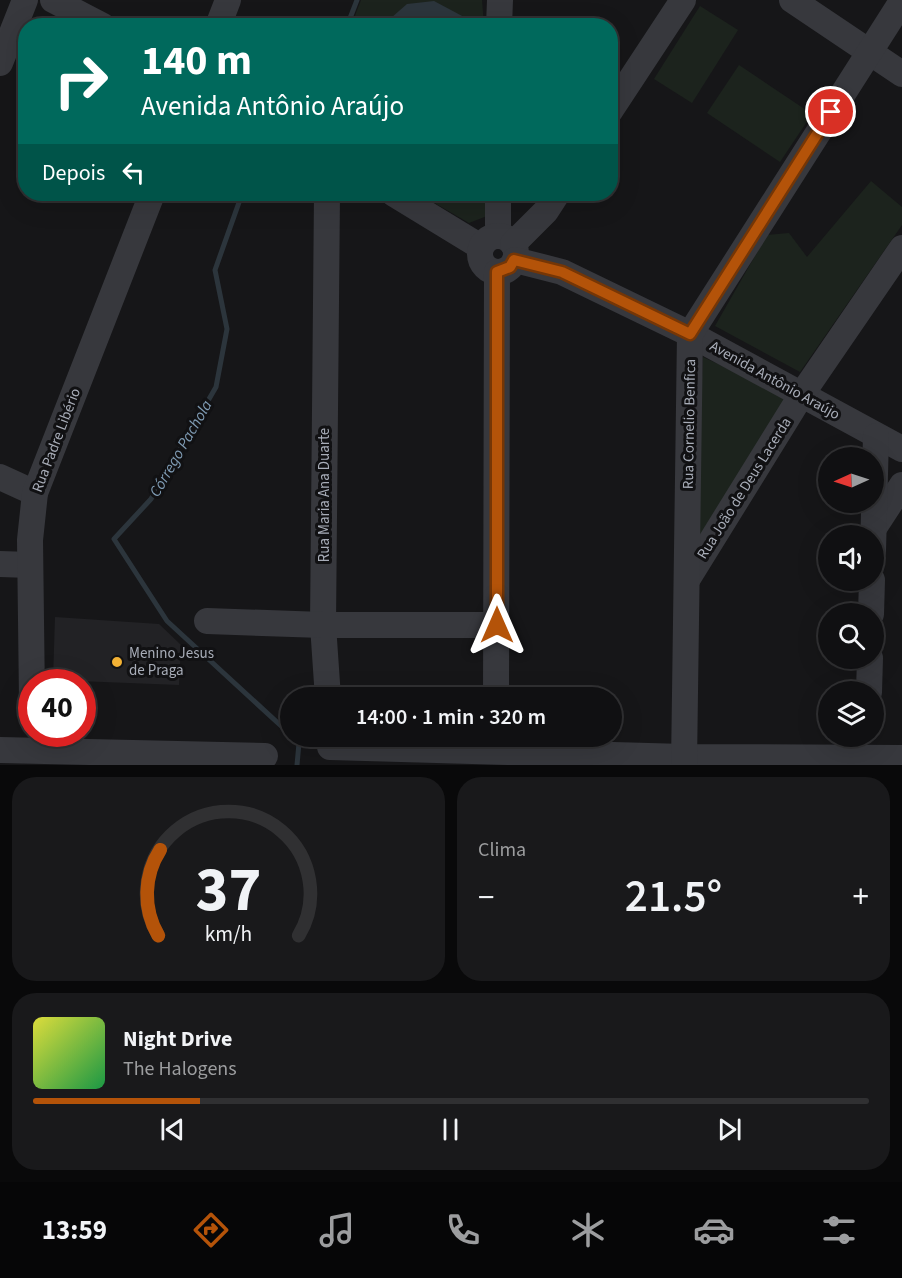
<!DOCTYPE html>
<html lang="pt">
<meta charset="utf-8">
<style>
:root{--surface:#101012;--page:#19191b;--text:#f1f3f6;--muted:#9c9d9f;--line:#303032;--accent:#b45309}
body{margin:0;font-family:"Source Sans 3",sans-serif;background:var(--page);color:var(--text);height:100vh;display:flex;flex-direction:column;font-size:22px;white-space:nowrap}
*{box-sizing:border-box;margin:0}
p{font-size:20px;color:var(--muted)}
.icon{flex:none;width:33px;height:33px;fill:none;stroke:currentColor;stroke-width:2;stroke-linecap:round;stroke-linejoin:round}
.map{position:relative;height:765px;overflow:hidden}
.drawer{display:flex;flex-direction:column;gap:12px;padding:12px;background:#09090a;flex:1}
.drawer>*{flex:none}
.hud{position:absolute;left:18px;top:18px;width:600px;height:183px;border-radius:24px;box-shadow:0 6px 24px #0002,0 0 0 2px var(--line);background:#00695c;color:#fff;overflow:hidden}
.needle{width:39px;rotate:267deg}
.controls{position:absolute;left:818px;top:447px;display:grid;gap:12px}
.controls a{display:grid;place-items:center;width:66px;height:66px;border-radius:50%;background:var(--surface);box-shadow:0 6px 24px #0002,0 0 0 2px var(--line);font-size:30px}
.speed{position:absolute;left:18px;top:669px;display:flex;gap:12px;font-size:30px;font-weight:700;text-align:center}
.speed>*{display:grid;place-content:center;width:78px;height:78px;border-radius:50%;background:var(--surface);box-shadow:0 6px 24px #0002,0 0 0 2px var(--line);line-height:1}
.speed .limit{border:9px solid #d22;background:#fff;color:#111}
.pin{position:absolute;display:grid;place-items:center;width:51px;height:51px;color:#fff;margin:-26px;border:3px solid #fff;border-radius:50%;box-shadow:0 2px 6px #0007}
.me{position:absolute;width:66px;margin:-33px;rotate:0deg;stroke-linejoin:round;filter:drop-shadow(0 0 4px #0008)}
.turn{display:flex;align-items:center;gap:21px;height:126px;padding:0 24px;font-size:27px}
.turn .icon{width:78px;height:78px;stroke-width:2.5}
.turn b{display:block;font-size:42px;line-height:51px}
.then{display:flex;align-items:center;height:57px;padding:0 24px;background:#0003;gap:12px;font-size:22px}
.big{font-size:45px;font-weight:600;line-height:1.1}
.drawer .tile{flex:1;display:flex;flex-direction:column;justify-content:center;gap:9px;min-width:0;padding:0 21px;border-radius:24px;background:var(--page)}
.drawer .dial{align-items:center;gap:0}
.dial svg{height:156px;overflow:visible;fill:none;stroke:var(--line);stroke-width:7;stroke-linecap:round;text-anchor:middle}
.dial text{fill:var(--text);stroke:none}
.song{display:flex;align-items:center;gap:18px}
.cover{width:72px;height:72px;border-radius:9px;background:linear-gradient(135deg,hsl(60 70% 55%),hsl(140 70% 35%))}
.played{height:6px;border-radius:3px;background:linear-gradient(90deg,var(--accent) 20%,var(--line) 20%)}
.keys{display:flex;justify-content:space-around;direction:ltr}
.heat{display:flex;justify-content:space-between;align-items:center;font-size:33px;direction:ltr}
.drawer .tiles{flex:1;display:grid;gap:12px;grid-template-columns:1fr 1fr}
.tile:last-child{grid-column:span 2}
.trip{position:absolute;left:280px;top:687px;width:342px;height:60px;border-radius:30px;background:var(--surface);box-shadow:0 6px 24px #0002,0 0 0 2px var(--line);font-weight:600;line-height:60px;text-align:center}
.menu{display:flex;height:96px;justify-content:space-around;align-items:center;background:#060607;color:var(--muted)}
.menu .icon{width:42px;height:42px}
.menu .on{color:var(--accent)}
.menu b{font-size:27px;color:var(--text)}
.map>svg:first-child{display:block}
.built{fill:#222225}
.green{fill:#1c231d}
.water{fill:#2c353c}
.lines{fill:none;stroke-linecap:round;stroke-linejoin:round}
.stream{stroke:#2c353c;stroke-width:5}
.minor{stroke:#37383d;stroke-width:26}
.route-casing{stroke:#753606;stroke-width:15}
.route{stroke:#b45309;stroke-width:10}
.poi-dot{fill:#f2b134;stroke:#111113;stroke-width:2}
.labels{text-anchor:middle;stroke-width:6;stroke-linejoin:round;paint-order:stroke}
.street-label{font-size:15px;fill:#a8adb8;stroke:#111113}
.poi-label{font-size:15px;fill:#a8adb8;stroke:#111113;text-anchor:start}
.water-label{font-size:16px;font-style:italic;fill:#7f9bb3;stroke:#111113}
</style>
<div class="map">
<svg width="902" height="765" viewBox="0 0 902 765">
<rect width="100%" height="100%" fill="#161618"/>
<!-- built -->
<polygon class="built" points="55,617 159,624 181,645 179,685 53,680"/>
<!-- green -->
<g class="green">
<polygon points="361,0 482,0 484,25 351,26"/>
<polygon points="700,6 738,30 692,103 654,79"/>
<polygon points="739,65 812,114 780,162 707,113"/>
<polygon points="871,181 902,207 902,225 800,372 715,326 767,235 789,233 807,257"/>
<polygon points="419,194 486,194 487,216 469,223"/>
<polygon points="703,357 791,398 693,551"/>
</g>
<!-- water -->
<polygon class="water" points="434,1 464,17 468,25 383,25 407,4"/>
<g class="lines">
<!-- stream -->
<g class="stream">
<polyline points="347,26 357,0"/>
<polyline points="242,194 215,270 227,329 216,387 151,499 114,539 167,621 291,735"/>
<polyline points="292,736 299,743 297,765"/>
</g>
<!-- minor -->
<g class="minor">
<polyline points="53,0 103,26"/>
<polyline points="792,0 902,74"/>
<polyline points="218,26 228,0"/>
<polyline points="499,26 500,0"/>
<polyline points="0,63 25,0"/>
<polyline points="610,111 683,0"/>
<polyline points="327,194 323,625 328,698"/>
<polyline points="394,194 481,247"/>
<polyline points="498,194 498,236"/>
<circle cx="498" cy="254" r="18"/>
<polyline points="513,244 546,211 557,194"/>
<polyline points="515,260 562,272 690,334 902,449"/>
<polyline points="0,477 35,493"/>
<polyline points="874,528 902,485"/>
<polyline points="873,551 876,436"/>
<polyline points="0,564 30,565"/>
<polyline points="687,580 802,394 902,248"/>
<polyline points="871,614 872,580"/>
<polyline points="207,621 323,625 497,625"/>
<polyline points="869,692 870,658"/>
<polyline points="496,698 497,272"/>
<polyline points="32,700 30,540 35,493 152,194"/>
<polyline points="330,747 684,757 902,758"/>
<polyline points="0,750 265,756"/>
<polyline points="684,765 690,334 902,1"/>
</g>
</g>
<g class="lines">
<!-- route casing -->
<g class="route-casing">
<polyline id="route" points="497,625 497,272 510,267 514,260 562,272 690,334 831,112"/>
</g>
<!-- route -->
<use href="#route" class="route"/>
</g>
<!-- markers -->
<circle class="poi-dot" cx="117" cy="662" r="6"/>
<g class="labels">
<!-- street labels -->
<g class="street-label">
<text transform="translate(775 380) rotate(29)" y="5">Avenida Antônio Araújo</text>
<text transform="translate(689 424) rotate(-89)" y="5">Rua Cornelio Benfica</text>
<text transform="translate(56 440) rotate(-69)" y="5">Rua Padre Libério</text>
<text transform="translate(744 488) rotate(-58)" y="5">Rua João de Deus Lacerda</text>
<text transform="translate(324 495) rotate(-90)" y="5">Rua Maria Ana Duarte</text>
</g>
<!-- poi labels -->
<g class="poi-label">
<text x="129" y="658">Menino Jesus<tspan x="129" dy="17">de Praga</tspan></text>
</g>
<!-- water labels -->
<g class="water-label">
<text transform="translate(180 448) rotate(-60)" y="6">Córrego Pachola</text>
</g>
</g>
</svg>
<div class="controls">
<a><svg class="needle" viewBox="-14 -14 28 28"><path d="M0-13l5 13h-10z" fill="#e53935"/><path d="M0 13l5-13h-10z" fill="#9c9d9f"/></svg></a>
<a><svg class="icon" aria-label="sound" viewBox="0 0 24 24"><path d="M4 9h4l5-4v14l-5-4H4zM17 9q2 3 0 6"/></svg></a>
<a><svg class="icon" aria-label="search" viewBox="0 0 24 24"><circle cx="10" cy="10" r="6"/><path d="M15 15l6 6"/></svg></a>
<a><svg class="icon" aria-label="layers" viewBox="0 0 24 24"><path d="M12 4l9 5-9 5-9-5zM3 14l9 5 9-5"/></svg></a>
</div>
<div class="speed"><div class="limit">40</div></div>
<div class="pin" style="left:831px;top:112px;background:#d93025"><svg class="icon" aria-label="arrive" viewBox="0 0 24 24"><path d="M6 21V4h12l-3 4 3 4H6"/></svg></div>
<svg class="me" style="left:497px;top:625px" viewBox="-20 -20 40 40"><path d="M0-17L14 15 0 8-14 15z" fill="#b45309" stroke="#fff" stroke-width="4"/></svg>
<div class="trip">14:00 · 1 min · 320 m</div>
<div class="hud">
<div class="turn"><svg class="icon" aria-label="right" viewBox="0 0 24 24"><path d="M7 20v-9h11M14 6l5 5-5 5"/></svg><div><b>140 m</b>Avenida Antônio Araújo</div></div>
<div class="then">Depois<svg class="icon" aria-label="left" viewBox="0 0 24 24"><path d="M17 20v-9H6M10 6l-5 5 5 5"/></svg></div>
</div>
</div>
<section class="drawer">
<div class="tiles">
<div class="tile dial"><svg viewBox="0 0 100 80">
<path d="M14 69A42 42 0 1 1 86 69"/>
<path d="M14 69A42 42 0 0 1 15 25" stroke="#b45309"/>
<text x="50" y="56" font-size="32" font-weight="700">37</text>
<text x="50" y="72" font-size="11">km/h</text>
</svg></div>
<div class="tile"><p>Clima</p>
<div class="heat"><a>−</a><b class="big">21.5°</b><a>+</a></div>
</div>
<div class="tile">
<div class="song"><i class="cover"></i><div><b>Night Drive</b><p>The Halogens</p></div></div>
<div class="played"></div>
<div class="keys"><svg class="icon" aria-label="previous" viewBox="0 0 24 24"><path d="M18 5L8 12l10 7zM5 5v14"/></svg><svg class="icon" aria-label="pause" viewBox="0 0 24 24"><path d="M8 5v14M16 5v14"/></svg><svg class="icon" aria-label="next" viewBox="0 0 24 24"><path d="M6 5l10 7-10 7zM19 5v14"/></svg></div>
</div>
</div>
</section>
<nav class="menu">
<b>13:59</b>
<svg class="icon on" aria-label="directions" viewBox="0 0 24 24"><path d="M12 3l9 9-9 9-9-9zM9 14v-3h6M13 9l2 2-2 2"/></svg>
<svg class="icon" aria-label="music" viewBox="0 0 24 24"><path d="M9 18V5l10-2v13"/><circle cx="6" cy="18" r="3"/><circle cx="16" cy="16" r="3"/></svg>
<svg class="icon" aria-label="phone" viewBox="0 0 24 24"><path d="M5 4h4l2 5-3 2q2 4 5 5l2-3 5 2v4C11 20 4 13 5 4z"/></svg>
<svg class="icon" aria-label="climate" viewBox="0 0 24 24"><path d="M12 3v18M4 7l16 10M4 17L20 7"/></svg>
<svg class="icon" aria-label="car" viewBox="0 0 24 24"><path d="M5 17H2v-5l4-1 3-4h7l3 4 3 1v5h-3M9 17h6M6 11h13"/><circle cx="7" cy="17" r="2"/><circle cx="17" cy="17" r="2"/></svg>
<svg class="icon" aria-label="filters" viewBox="0 0 24 24"><path d="M4 7h16M4 17h16"/><circle cx="9" cy="7" r="2"/><circle cx="15" cy="17" r="2"/></svg>
</nav>
